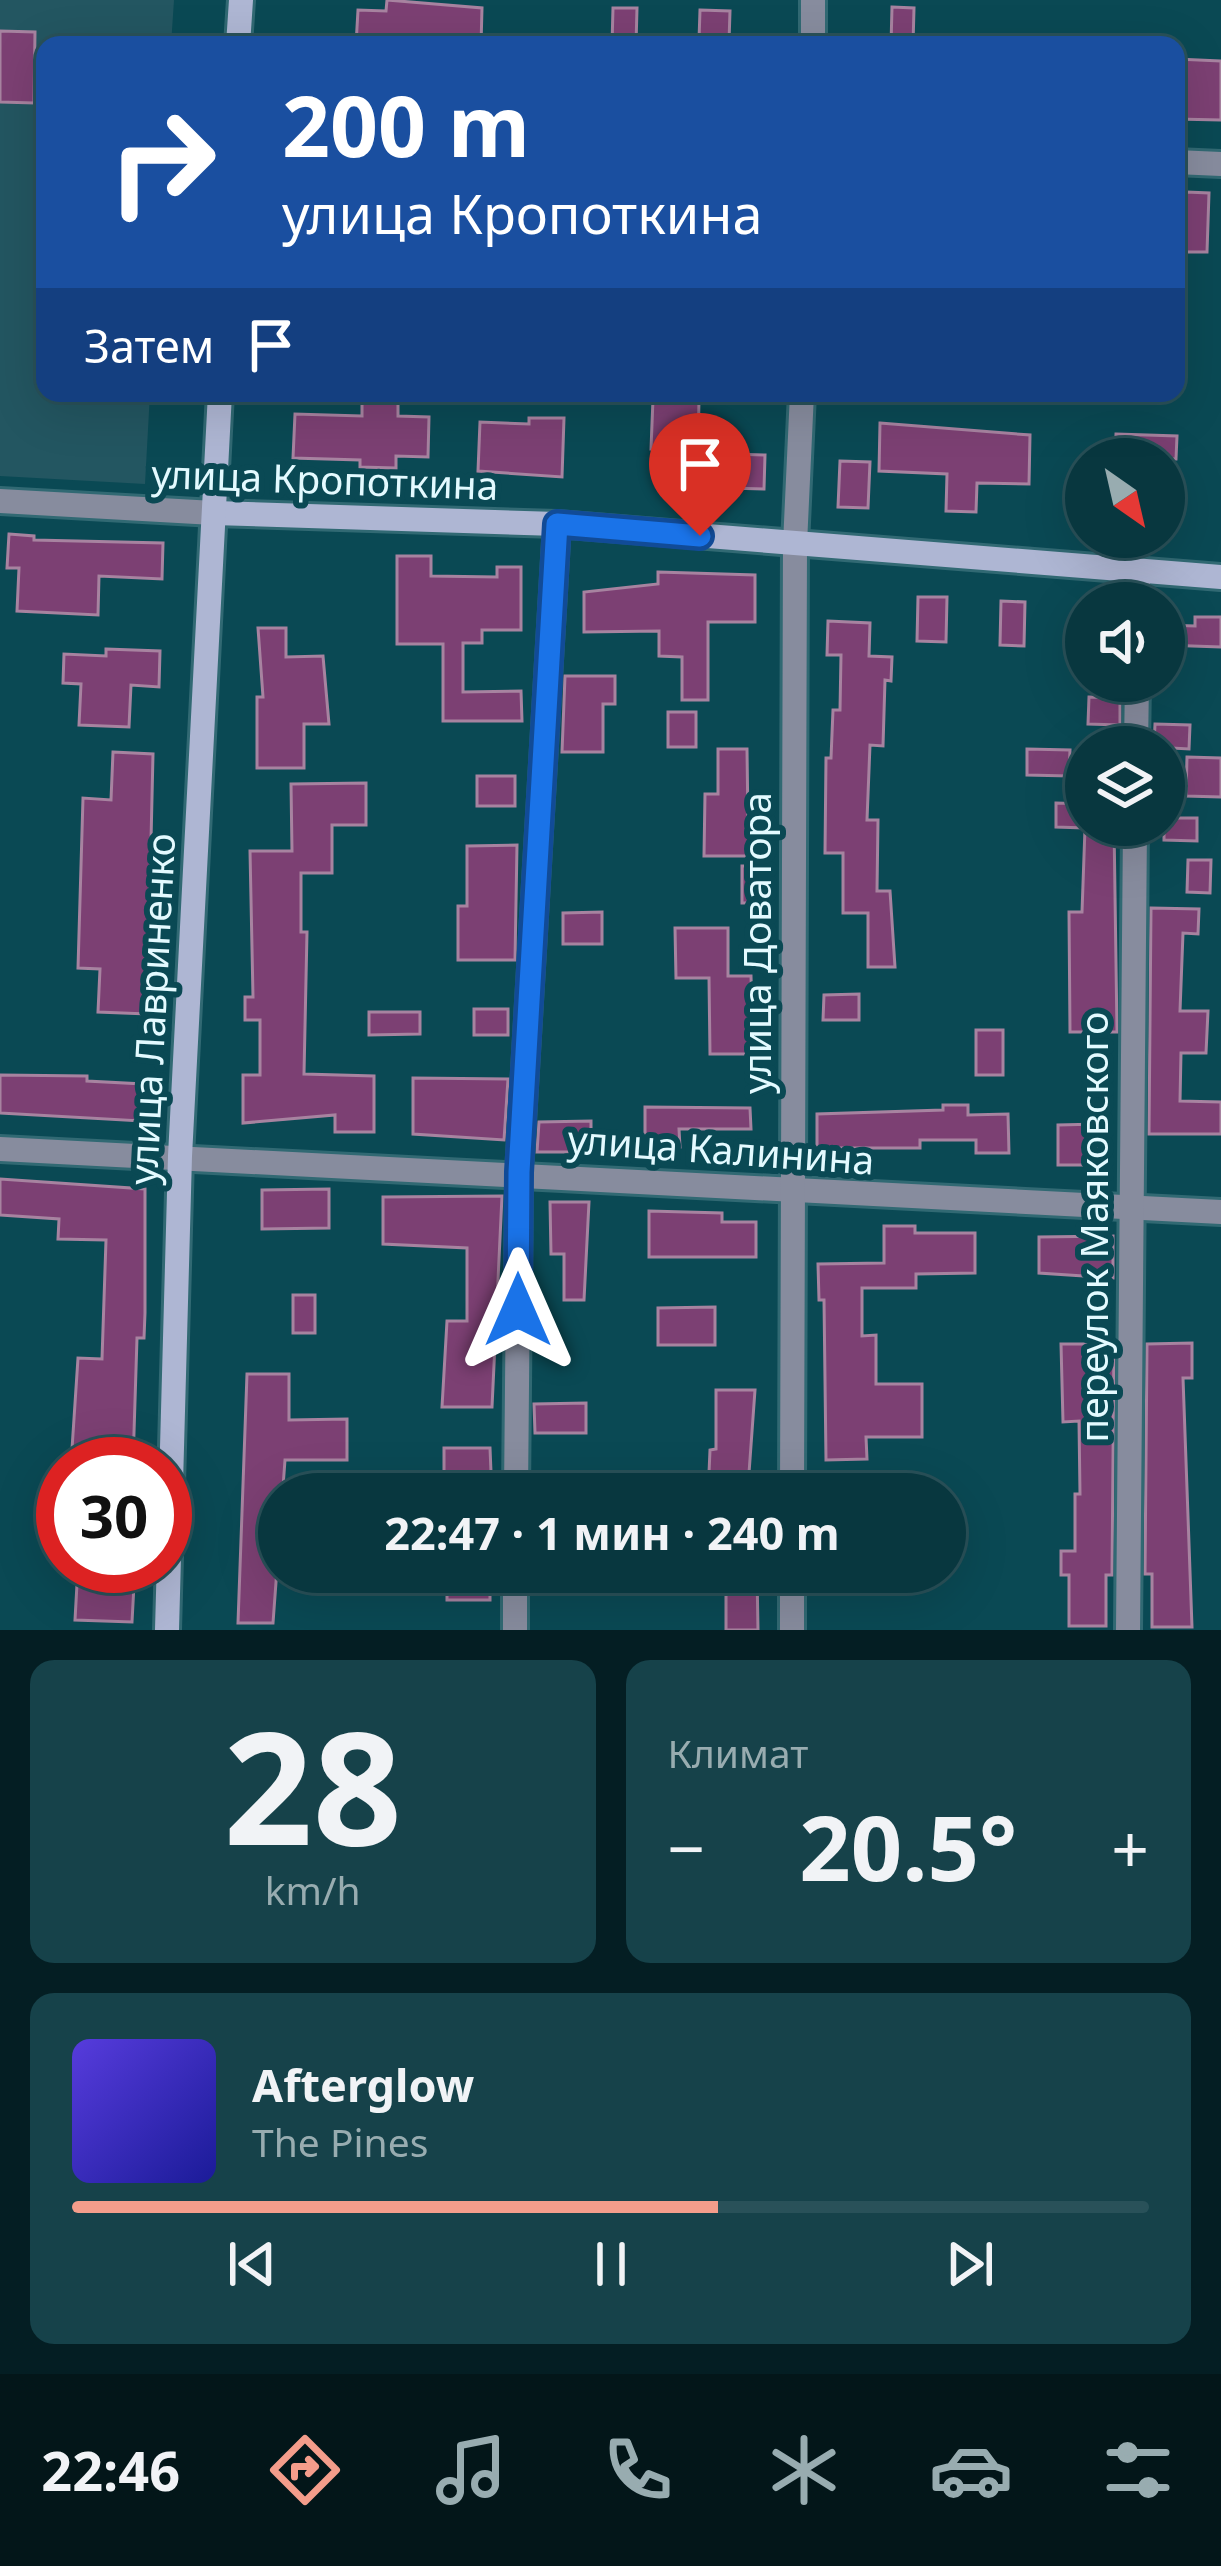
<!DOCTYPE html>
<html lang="ru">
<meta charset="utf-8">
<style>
:root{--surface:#08373f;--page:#16424a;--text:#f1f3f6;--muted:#98acb0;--line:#295159;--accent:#f49d8b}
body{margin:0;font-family:"Noto Sans",sans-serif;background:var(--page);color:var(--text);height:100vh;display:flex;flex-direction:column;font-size:45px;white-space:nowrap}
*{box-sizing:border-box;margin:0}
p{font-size:39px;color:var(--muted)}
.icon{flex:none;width:66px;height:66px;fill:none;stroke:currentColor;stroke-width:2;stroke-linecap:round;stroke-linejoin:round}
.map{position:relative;height:1630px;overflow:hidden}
.panel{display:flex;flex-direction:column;gap:30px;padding:30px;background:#041e23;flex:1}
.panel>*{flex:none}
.banner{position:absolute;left:36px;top:36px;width:1149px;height:366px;border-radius:24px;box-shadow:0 12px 48px #0002,0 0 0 3px var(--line);background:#1a4fa0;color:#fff;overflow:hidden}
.needle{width:78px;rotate:146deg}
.fabs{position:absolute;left:1065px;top:438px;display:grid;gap:24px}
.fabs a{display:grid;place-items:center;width:120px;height:120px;border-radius:50%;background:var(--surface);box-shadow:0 12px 48px #0002,0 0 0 3px var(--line);font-size:60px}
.speed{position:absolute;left:36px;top:1437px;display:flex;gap:24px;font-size:60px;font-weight:700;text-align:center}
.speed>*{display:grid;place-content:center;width:156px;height:156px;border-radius:50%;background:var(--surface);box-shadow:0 12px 48px #0002,0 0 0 3px var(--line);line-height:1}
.speed .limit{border:18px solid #d22;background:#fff;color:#111}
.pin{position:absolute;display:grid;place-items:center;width:102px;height:102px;color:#fff;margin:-123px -51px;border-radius:50% 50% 50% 0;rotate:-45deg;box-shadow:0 0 12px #0007}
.pin .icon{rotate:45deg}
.me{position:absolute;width:132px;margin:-66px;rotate:0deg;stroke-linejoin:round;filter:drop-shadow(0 0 9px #0008)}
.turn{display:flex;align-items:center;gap:42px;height:252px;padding:0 48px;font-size:54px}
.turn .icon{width:156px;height:156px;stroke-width:2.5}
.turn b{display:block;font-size:84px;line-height:102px}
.then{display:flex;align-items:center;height:114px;padding:0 48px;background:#0003;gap:24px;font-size:45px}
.big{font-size:90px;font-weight:700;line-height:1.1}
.panel .card{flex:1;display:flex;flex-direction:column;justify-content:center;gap:18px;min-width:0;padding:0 42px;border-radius:24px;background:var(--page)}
.panel .dial{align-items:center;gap:0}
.dial b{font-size:156px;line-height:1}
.song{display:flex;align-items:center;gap:36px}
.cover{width:144px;height:144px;border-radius:18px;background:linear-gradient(135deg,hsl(250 70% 55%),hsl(240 70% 35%))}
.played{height:12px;border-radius:6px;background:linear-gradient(90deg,var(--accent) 60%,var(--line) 60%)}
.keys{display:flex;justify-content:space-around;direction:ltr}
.heat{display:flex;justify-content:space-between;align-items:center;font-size:66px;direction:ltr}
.panel .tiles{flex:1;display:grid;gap:30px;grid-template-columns:1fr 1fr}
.card:last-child{grid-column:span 2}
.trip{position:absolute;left:258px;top:1473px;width:708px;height:120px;border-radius:60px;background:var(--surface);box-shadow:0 12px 48px #0002,0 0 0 3px var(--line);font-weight:700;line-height:120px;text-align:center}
.dock{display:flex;height:192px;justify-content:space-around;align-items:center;background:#031619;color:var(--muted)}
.dock .icon{width:84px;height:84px}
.dock .selected{color:var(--accent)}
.dock b{font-size:54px;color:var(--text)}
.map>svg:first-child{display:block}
.built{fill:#235661}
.building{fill:#7c4073;stroke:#a783a0;stroke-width:3}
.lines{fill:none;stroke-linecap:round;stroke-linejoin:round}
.street-casing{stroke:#316973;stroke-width:30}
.secondary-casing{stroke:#316973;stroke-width:30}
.street{stroke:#878c9e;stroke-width:24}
.secondary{stroke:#aeb6d3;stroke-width:24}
.route-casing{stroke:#114b97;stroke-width:30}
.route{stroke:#1a73e8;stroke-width:21}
.labels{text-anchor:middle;stroke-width:12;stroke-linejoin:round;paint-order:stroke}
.street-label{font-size:39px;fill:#e3faff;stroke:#0a4954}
</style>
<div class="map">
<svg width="1221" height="1630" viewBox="0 0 1221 1630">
<rect width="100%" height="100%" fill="#0a4954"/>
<!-- built -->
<polygon class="built" points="0,0 174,0 171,45 45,45 45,393 150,393 145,484 0,476"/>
<!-- building -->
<g class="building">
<polygon points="387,0 482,8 481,45 356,45 358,10 386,11"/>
<polygon points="892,7 914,8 913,45 891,45"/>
<polygon points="613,8 637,8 636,45 612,45"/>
<polygon points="700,10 730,11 729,42 699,40"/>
<polygon points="0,31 35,32 34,103 0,102"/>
<polygon points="1176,59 1221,61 1221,120 1176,119"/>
<polygon points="1186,192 1209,193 1207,252 1185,252"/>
<polygon points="362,393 398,393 398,416 429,417 428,457 396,456 396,468 360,467 360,460 293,458 295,414 362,416"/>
<polygon points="653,399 699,400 698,450 651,449"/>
<polygon points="529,418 564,418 562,477 478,471 480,422 529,424"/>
<polygon points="880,423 1030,435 1029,484 977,483 976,512 946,511 947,474 879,471"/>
<polygon points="1116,434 1177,436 1176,459 1115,459"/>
<polygon points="730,454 765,455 764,489 729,488"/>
<polygon points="840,461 870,462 868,508 838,507"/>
<polygon points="9,534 34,536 34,540 163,543 162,579 99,576 98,615 17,611 19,568 7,568"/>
<polygon points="397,556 431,556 431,576 497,577 497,567 521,567 521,630 482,630 482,643 463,643 463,692 521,691 522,721 443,721 443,644 397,644"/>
<polygon points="658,572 755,575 755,622 708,622 708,700 682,700 682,657 659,656 659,631 584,632 584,592 658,584"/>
<polygon points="918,597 947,597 946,642 917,641"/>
<polygon points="1001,601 1025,602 1024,646 1000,645"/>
<polygon points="1195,617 1221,617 1221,647 1164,645 1164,625 1195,626"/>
<polygon points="828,621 870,623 869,656 892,657 891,681 885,680 883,746 870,745 867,820 878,820 877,891 890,891 895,967 868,967 868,913 843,913 843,853 825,853 826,758 831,758 833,710 840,710 841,655 827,655"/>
<polygon points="258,628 286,628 286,657 323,656 329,724 304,724 304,768 257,768 257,697 263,697"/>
<polygon points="106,649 160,651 159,687 131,685 129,727 79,725 81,684 63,683 64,654 106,656"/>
<polygon points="565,676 615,676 615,704 603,704 603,752 562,752"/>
<polygon points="1089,697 1120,698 1120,725 1088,724"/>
<rect x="668" y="712" width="28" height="35"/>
<polygon points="1155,724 1190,725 1189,749 1154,747"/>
<polygon points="718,749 747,749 748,825 757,825 757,856 704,856 705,794 718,794"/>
<polygon points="1027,749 1070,750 1069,776 1027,775"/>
<polygon points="113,752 153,754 147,1014 98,1012 100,969 78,968 83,798 111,800"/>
<polygon points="1187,757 1221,758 1221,797 1186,796"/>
<rect x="477" y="776" width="38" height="30"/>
<polygon points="366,783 366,825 332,825 332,873 301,873 301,932 307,932 304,1074 374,1076 374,1132 335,1132 335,1115 243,1123 243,1075 260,1075 260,1020 245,1020 245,997 253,997 250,851 292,851 291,784"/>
<polygon points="1056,803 1086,804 1086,825 1114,825 1117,1032 1070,1032 1069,912 1082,912 1085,828 1056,827"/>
<polygon points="1164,818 1197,818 1197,841 1164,840"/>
<polygon points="517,845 515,960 458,960 458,906 467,906 467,846"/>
<polygon points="1188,860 1211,860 1210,893 1187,892"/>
<polygon points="742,866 766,866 767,903 742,903"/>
<polygon points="1151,908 1199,909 1198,934 1183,933 1180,1011 1208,1011 1206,1053 1181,1053 1180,1101 1221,1102 1221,1134 1149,1134"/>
<polygon points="602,912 602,944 563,944 563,913"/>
<polygon points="675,928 728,928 728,976 751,976 753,1054 710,1054 709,978 676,978"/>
<polygon points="859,994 859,1020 823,1020 824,995"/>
<rect x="474" y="1009" width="34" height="26"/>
<polygon points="369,1012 420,1012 420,1034 369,1035"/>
<rect x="976" y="1030" width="27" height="45"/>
<polygon points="0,1075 87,1076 87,1081 143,1084 141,1121 0,1113"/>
<polygon points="413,1078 508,1079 504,1140 413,1134"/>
<polygon points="943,1105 968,1105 968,1115 1008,1114 1009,1153 976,1153 976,1140 920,1140 920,1148 817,1148 817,1114 943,1110"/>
<polygon points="645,1107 750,1108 751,1129 679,1129 680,1147 645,1147"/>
<polygon points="591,1121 591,1152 537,1152 539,1122"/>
<polygon points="1099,1124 1099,1165 1058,1165 1058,1125"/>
<polygon points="0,1179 145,1189 145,1313 144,1338 137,1338 133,1464 71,1464 78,1358 102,1359 106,1240 58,1239 59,1219 0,1215"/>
<polygon points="329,1189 329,1228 262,1229 262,1190"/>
<polygon points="502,1196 492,1407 442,1407 447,1321 467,1321 467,1248 383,1244 383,1197"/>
<polygon points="550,1202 589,1202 584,1300 564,1300 564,1254 551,1254"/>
<polygon points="649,1211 722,1213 722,1222 756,1222 756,1257 649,1257"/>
<polygon points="884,1226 915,1226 915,1233 975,1233 975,1273 916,1274 916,1288 862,1288 862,1336 876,1335 876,1384 922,1384 922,1437 866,1437 867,1459 826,1460 824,1300 819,1300 818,1264 884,1263"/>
<polygon points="1113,1236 1113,1278 1039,1273 1039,1237"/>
<rect x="293" y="1295" width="22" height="38"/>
<polygon points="715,1307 715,1345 658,1345 658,1308"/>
<polygon points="1192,1343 1192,1378 1183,1378 1192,1627 1152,1627 1152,1574 1145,1574 1147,1344"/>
<polygon points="1061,1344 1114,1344 1112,1575 1106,1575 1106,1626 1069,1626 1069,1575 1061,1575 1061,1551 1075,1551 1075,1494 1080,1494 1079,1421 1063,1422"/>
<polygon points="247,1374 289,1374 289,1420 347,1419 347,1460 285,1460 273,1623 238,1623"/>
<polygon points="716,1390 755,1390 749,1473 709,1473 710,1450 716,1449"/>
<polygon points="586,1403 586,1433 535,1433 534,1404"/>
<polygon points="444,1448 490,1448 491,1472 444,1473"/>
<polygon points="78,1566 135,1566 132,1622 75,1620"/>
<polygon points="726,1572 757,1572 758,1630 726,1630"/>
<polygon points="490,1573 490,1600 447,1600 447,1574"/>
</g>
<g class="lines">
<!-- street casing -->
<g class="street-casing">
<g id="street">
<polyline points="813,45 813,0"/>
<polyline points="1176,162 1221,164"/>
<polyline points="0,501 214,513"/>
<polyline points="1138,603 1138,571"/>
<polyline points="1136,747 1137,681"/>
<polyline points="0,1149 1221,1212"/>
<polyline points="516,1494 519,1173 557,524"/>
<polyline points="792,1494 795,544 802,393"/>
<polyline points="515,1630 515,1572"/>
<polyline points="792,1630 792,1572"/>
<polyline points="1128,1630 1135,825"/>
</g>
</g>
<!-- secondary casing -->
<g class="secondary-casing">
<g id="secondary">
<polyline points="238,45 241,0"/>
<polyline points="214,513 557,524 1221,577"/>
<polyline points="167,1630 180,1156 220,393"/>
</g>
</g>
<!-- street -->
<use href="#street" class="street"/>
<!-- secondary -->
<use href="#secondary" class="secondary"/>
</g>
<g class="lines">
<!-- route casing -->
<g class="route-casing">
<polyline id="route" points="518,1310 519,1172 557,524 700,536"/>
</g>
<!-- route -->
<use href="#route" class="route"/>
</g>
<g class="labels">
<!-- street labels -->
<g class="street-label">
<text transform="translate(325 480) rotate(2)" y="14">улица Кропоткина</text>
<text transform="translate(757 943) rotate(-90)" y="14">улица Доватора</text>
<text transform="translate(152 1009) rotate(-87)" y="14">улица Лавриненко</text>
<text transform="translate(721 1150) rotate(4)" y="14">улица Калинина</text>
<text transform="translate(1094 1227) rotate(-90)" y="14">переулок Маяковского</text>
</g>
</g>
</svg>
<div class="fabs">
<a><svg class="needle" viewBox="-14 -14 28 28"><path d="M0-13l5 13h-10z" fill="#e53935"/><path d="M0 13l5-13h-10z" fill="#98acb0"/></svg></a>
<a><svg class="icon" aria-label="sound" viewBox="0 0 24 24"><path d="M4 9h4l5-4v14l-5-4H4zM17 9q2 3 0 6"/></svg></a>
<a><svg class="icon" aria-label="layers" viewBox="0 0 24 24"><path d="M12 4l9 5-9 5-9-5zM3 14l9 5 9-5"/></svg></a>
</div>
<div class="speed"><div class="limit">30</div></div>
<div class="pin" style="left:700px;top:536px;background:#d93025"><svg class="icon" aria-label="arrive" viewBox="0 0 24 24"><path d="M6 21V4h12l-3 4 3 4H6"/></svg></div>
<svg class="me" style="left:518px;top:1310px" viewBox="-20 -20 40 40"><path d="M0-17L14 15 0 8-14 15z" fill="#1a73e8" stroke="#fff" stroke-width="4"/></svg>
<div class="trip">22:47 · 1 мин · 240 m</div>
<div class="banner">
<div class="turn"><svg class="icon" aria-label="right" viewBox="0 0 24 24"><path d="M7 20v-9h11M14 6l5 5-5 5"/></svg><div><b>200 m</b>улица Кропоткина</div></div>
<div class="then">Затем<svg class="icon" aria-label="arrive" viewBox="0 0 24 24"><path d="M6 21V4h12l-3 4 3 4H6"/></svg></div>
</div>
</div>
<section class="panel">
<div class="tiles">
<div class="card dial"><b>28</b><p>km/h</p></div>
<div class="card"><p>Климат</p>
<div class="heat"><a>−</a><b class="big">20.5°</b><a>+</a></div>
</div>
<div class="card">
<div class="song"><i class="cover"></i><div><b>Afterglow</b><p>The Pines</p></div></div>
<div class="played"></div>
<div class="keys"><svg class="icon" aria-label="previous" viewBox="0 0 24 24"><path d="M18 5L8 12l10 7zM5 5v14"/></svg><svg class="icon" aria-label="pause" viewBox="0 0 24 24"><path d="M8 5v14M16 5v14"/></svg><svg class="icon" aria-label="next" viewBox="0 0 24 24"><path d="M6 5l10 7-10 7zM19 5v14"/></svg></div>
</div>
</div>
</section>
<nav class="dock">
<b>22:46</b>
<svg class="icon selected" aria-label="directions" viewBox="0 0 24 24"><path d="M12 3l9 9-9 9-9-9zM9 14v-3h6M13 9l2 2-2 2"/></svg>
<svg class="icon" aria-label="music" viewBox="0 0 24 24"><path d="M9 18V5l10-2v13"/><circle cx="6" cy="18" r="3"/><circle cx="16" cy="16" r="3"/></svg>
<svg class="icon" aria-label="phone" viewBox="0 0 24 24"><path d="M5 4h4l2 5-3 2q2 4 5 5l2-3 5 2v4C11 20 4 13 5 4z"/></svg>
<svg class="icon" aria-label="climate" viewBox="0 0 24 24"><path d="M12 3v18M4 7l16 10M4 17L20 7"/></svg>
<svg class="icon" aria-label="car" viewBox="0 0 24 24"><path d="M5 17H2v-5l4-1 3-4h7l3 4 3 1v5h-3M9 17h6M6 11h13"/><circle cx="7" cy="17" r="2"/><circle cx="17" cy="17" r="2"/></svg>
<svg class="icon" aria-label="filters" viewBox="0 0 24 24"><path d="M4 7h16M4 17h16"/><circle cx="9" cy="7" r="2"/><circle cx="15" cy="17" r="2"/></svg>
</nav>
